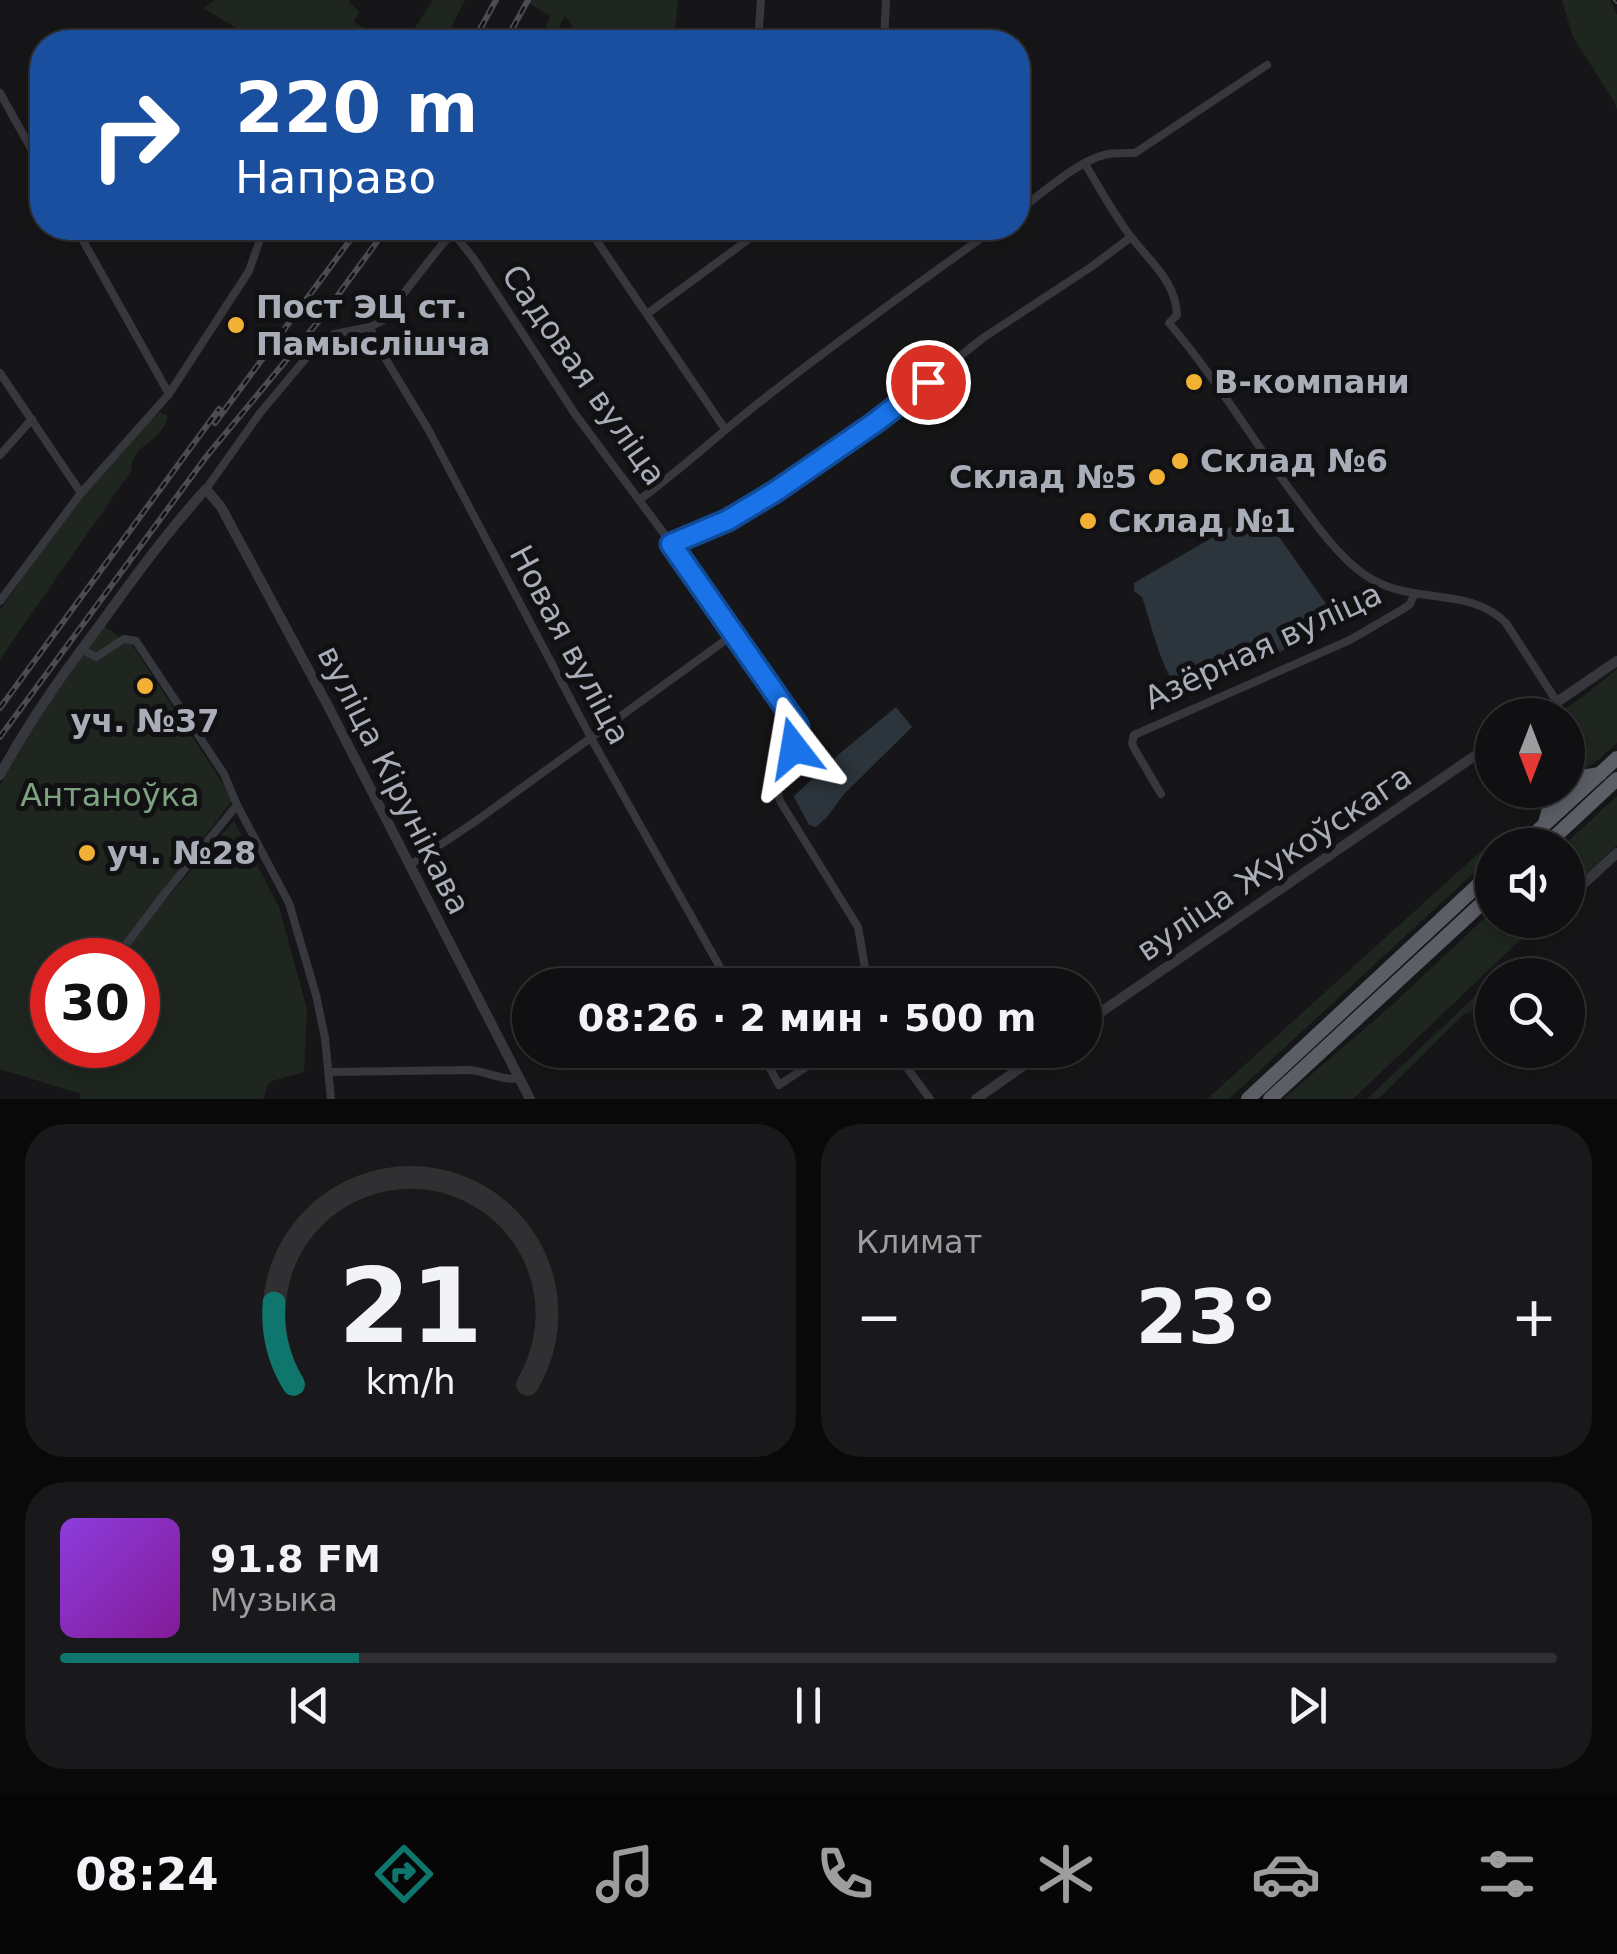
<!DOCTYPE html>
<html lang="ru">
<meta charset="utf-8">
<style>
:root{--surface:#101012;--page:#19191b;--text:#f1f3f6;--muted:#9c9d9f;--line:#303032;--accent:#0f766e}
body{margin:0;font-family:"DejaVu Sans",sans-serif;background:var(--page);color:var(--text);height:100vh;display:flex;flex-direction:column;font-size:38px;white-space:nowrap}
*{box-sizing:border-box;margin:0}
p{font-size:32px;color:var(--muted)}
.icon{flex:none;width:55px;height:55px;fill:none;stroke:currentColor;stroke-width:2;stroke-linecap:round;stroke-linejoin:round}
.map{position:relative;height:1099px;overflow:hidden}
.sheet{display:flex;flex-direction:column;gap:25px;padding:25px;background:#09090a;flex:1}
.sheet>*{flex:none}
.guide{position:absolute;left:30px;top:30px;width:1000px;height:210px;border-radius:40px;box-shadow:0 5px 15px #0003,0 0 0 2px var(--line);background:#1a4fa0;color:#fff;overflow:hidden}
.needle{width:65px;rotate:180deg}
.fabs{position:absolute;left:1475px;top:698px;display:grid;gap:20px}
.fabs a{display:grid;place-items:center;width:110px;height:110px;border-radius:50%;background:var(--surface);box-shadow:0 5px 15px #0003,0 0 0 2px var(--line);font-size:50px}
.speed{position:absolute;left:30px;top:938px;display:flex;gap:20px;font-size:50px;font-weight:700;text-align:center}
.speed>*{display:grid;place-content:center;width:130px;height:130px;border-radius:50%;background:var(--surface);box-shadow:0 5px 15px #0003,0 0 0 2px var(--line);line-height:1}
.speed .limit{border:15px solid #d22;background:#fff;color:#111}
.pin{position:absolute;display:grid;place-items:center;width:85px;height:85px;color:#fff;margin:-42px;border:5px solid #fff;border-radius:50%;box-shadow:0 2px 10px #0007}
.me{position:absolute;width:110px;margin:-55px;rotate:346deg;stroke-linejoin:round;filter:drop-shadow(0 0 8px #0008)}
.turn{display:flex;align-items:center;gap:35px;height:210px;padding:0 40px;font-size:45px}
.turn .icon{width:130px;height:130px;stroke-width:2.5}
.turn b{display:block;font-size:70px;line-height:85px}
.big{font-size:75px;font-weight:700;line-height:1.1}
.sheet .tile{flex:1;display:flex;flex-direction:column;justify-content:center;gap:15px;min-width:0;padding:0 35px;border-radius:40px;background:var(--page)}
.sheet .dial{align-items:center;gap:0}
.dial svg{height:260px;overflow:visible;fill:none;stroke:var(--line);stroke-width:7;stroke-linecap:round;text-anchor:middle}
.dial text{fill:var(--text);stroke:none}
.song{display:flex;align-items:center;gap:30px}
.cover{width:120px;height:120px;border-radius:15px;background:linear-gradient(135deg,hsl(270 70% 55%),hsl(290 70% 35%))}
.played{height:10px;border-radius:5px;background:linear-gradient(90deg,var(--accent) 20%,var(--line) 20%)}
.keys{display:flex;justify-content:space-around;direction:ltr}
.heat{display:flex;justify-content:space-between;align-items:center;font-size:55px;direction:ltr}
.sheet .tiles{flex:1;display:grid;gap:25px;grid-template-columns:1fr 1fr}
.tile:last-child{grid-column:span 2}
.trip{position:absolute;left:512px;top:968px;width:590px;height:100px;border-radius:50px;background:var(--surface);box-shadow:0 5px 15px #0003,0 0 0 2px var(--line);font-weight:700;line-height:100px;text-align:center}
.dock{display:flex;height:160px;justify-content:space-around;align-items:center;background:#060607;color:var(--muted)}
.dock .icon{width:70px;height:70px}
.dock .current{color:var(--accent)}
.dock b{font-size:45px;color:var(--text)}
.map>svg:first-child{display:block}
.green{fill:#1e261f}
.water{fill:#2c353c}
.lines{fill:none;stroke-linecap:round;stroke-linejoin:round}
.minor{stroke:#37383d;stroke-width:8}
.tertiary{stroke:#37383d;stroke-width:10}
.trunk{stroke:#5b5e65;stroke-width:14}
.rail-casing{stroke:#4a4c52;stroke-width:6}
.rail{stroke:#111113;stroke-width:2.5;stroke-dasharray:8;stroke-linecap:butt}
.route-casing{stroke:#114b97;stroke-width:25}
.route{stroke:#1a73e8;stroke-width:18}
.poi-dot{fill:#f2b134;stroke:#111113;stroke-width:4}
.labels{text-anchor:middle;stroke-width:10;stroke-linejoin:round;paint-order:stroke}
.poi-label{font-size:32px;font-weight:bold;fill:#a8adb8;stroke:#111113;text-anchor:start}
.street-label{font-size:32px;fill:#a8adb8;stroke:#111113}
.park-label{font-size:32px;fill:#7fa381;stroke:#111113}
</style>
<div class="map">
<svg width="1617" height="1099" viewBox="0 0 1617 1099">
<rect width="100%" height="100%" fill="#161618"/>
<!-- green -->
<g class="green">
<polygon points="215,0 348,0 359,12 354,22 384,40 383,42 258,42 204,8"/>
<polygon points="433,0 465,0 444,42 406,42"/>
<polygon points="531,0 678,0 675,30 659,42 564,42 572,25 565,16 551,42 540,42 550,16 529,3"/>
<polygon points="1562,0 1610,0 1617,15 1617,110 1615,103 1573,37"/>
<path d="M160 412 168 416C160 446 133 441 131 471L0 659V610L60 525 104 471 144 426Z"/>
<polygon points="104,626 133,646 233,799 111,960 52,960 52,1045 138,1045 138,960 113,960 234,821 279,907 307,1009 304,1072 269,1082 263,1099 80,1099 81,1094 0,1069 0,785 33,726"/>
<path d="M1617 669V743C1601 757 1589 771 1568 775V715H1555L1583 697Z"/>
<polygon points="1617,796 1617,845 1568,891 1568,845 1564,845"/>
<polygon points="1481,851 1492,856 1229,1099 1207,1099"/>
<polygon points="1492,911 1492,920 1536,920 1535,926 1353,1099 1283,1099 1392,1005"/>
<polygon points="1492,980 1492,1002 1463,1015 1378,1099 1367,1099"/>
</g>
<!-- water -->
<g class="water">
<path d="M1253 514 1277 534 1331 611 1334 624 1324 631C1285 649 1218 684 1177 687 1160 666 1151 623 1142 597L1134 591V583Z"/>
<polygon points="896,707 912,727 844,794 827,817 816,827 809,825 794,797 795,795 838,755"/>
</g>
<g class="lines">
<!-- minor -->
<g class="minor">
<polyline points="758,42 761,0"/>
<polyline points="884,42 886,0"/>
<polyline points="0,93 42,168"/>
<path d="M1085 164C1099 187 1112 211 1128 233 1147 259 1176 280 1177 315L1169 323C1216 378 1253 441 1297 499 1315 523 1333 549 1357 569 1406 610 1465 582 1506 623L1557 702"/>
<path d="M1018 211C1040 195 1078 161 1104 155 1114 152 1125 153 1135 153L1267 65"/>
<polyline points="76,228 169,394"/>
<polyline points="588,228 725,429"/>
<path d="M455 235 474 259 575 414 662 531 798 726C796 735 795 744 792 752 781 774 773 775 780 801L858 927 868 985"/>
<polyline points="647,314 764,228"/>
<polyline points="370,327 376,343 428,429 591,738 730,985"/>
<polyline points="0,373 81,493"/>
<polyline points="0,455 32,419"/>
<polyline points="206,489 260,413 317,345 334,334 370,327 382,321 440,247 448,238 464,228"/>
<path d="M639 500C683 468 722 431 765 398 840 339 918 284 995 228"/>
<polyline points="671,544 728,521 776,491 873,425 983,338 1091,267 1131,237"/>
<polyline points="0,601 81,493 169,394 249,271 264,228"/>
<polyline points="81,649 96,657 124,639 136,641 224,774 237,805 289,903 316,995 325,1038 331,1099"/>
<polyline points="1161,794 1134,748 1132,743 1134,735 1350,640 1403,609 1410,604 1414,595"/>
<polyline points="410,865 476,821 734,634"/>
<polyline points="114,960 166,892 237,805"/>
<polyline points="760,1050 779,1085 832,1050"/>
<polyline points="894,1050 930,1099"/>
<path d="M330 1072 470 1070C485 1071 507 1082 519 1078"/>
</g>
<!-- tertiary -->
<g class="tertiary">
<polyline points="1538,715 1617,661"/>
<path d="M0 775C29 721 65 671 102 622 135 576 168 531 206 489L221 507 328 706 530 1099"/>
<polyline points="1568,898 1617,853"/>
<polyline points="1085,1023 1492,744"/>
<polyline points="976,1099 1046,1050"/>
</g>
<!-- trunk -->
<g class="trunk">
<polyline points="1568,779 1600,774"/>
<polyline points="1545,823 1554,790"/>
<polyline points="1522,845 1617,758"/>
<polyline points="1546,845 1617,779"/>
<polyline points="1248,1099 1492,872"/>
<polyline points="1270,1099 1492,894"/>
</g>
<!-- rail casing -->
<g class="rail-casing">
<g id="rail">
<polyline points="1616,0 1617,1"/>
<polyline points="473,42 496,0"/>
<polyline points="505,42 528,0"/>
<polyline points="215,423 359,228"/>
<polyline points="0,708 219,409"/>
<polyline points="0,737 206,457 322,317 387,228"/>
</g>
</g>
<!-- rail -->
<use href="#rail" class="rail"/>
</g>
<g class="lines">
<!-- route casing -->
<g class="route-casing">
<polyline id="route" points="794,748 798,726 671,544 728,520 776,491 873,424 928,382"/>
</g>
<!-- route -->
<use href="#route" class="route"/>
</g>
<!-- markers -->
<g class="poi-dot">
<circle cx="236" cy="325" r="10"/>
<circle cx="1194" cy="382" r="10"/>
<circle cx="1180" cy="461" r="10"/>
<circle cx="1157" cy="477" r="10"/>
<circle cx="1088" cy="521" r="10"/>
<circle cx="145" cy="686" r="10"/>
<circle cx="87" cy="853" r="10"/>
</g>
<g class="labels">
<!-- poi labels -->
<g class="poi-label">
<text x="256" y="318">Пост ЭЦ ст.<tspan x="256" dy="37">Памыслішча</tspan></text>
<text x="1214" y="393">В-компани</text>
<text x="1200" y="472">Склад №6</text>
<text x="1137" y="488" text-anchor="end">Склад №5</text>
<text x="1108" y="532">Склад №1</text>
<text x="145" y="732" text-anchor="middle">уч. №37</text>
<text x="107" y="864">уч. №28</text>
</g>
<!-- street labels -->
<g class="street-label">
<text transform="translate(584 375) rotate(55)" y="11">Садовая вуліца</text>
<text transform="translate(570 645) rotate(62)" y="11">Новая вуліца</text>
<text transform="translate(1263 646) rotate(-25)" y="11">Азёрная вуліца</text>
<text transform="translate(394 780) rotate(63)" y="11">вуліца Кірунікава</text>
<text transform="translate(1274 863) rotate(-34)" y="11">вуліца Жукоўскага</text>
</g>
<!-- park labels -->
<g class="park-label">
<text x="110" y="806">Антаноўка</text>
</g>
</g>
</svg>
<div class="fabs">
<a><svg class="needle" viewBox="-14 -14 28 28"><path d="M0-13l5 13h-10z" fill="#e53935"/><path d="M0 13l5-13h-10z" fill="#9c9d9f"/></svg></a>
<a><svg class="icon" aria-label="sound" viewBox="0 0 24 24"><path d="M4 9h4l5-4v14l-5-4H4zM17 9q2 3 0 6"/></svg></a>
<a><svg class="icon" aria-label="search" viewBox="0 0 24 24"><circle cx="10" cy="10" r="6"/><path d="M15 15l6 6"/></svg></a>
</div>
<div class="speed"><div class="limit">30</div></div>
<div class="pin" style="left:928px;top:382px;background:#d93025"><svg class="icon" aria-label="arrive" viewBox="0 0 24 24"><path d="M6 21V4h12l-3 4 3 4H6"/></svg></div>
<svg class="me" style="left:794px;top:748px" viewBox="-20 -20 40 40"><path d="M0-17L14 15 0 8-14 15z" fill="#1a73e8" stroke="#fff" stroke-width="4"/></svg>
<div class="trip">08:26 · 2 мин · 500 m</div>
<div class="guide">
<div class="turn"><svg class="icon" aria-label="right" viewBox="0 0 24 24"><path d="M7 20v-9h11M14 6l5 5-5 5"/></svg><div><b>220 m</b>Направо</div></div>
</div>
</div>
<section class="sheet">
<div class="tiles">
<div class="tile dial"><svg viewBox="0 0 100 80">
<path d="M14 69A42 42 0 1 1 86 69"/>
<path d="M14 69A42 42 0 0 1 8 44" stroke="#0f766e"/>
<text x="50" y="56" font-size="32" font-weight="700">21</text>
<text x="50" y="72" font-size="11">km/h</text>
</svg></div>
<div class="tile"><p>Климат</p>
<div class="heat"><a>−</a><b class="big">23°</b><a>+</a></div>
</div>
<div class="tile">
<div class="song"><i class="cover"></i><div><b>91.8 FM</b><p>Музыка</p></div></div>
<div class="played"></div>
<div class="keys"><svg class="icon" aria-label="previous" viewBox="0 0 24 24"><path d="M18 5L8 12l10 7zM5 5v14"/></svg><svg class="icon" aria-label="pause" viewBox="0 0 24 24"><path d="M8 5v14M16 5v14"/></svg><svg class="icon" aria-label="next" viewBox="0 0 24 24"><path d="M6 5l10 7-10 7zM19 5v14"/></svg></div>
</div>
</div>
</section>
<nav class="dock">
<b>08:24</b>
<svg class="icon current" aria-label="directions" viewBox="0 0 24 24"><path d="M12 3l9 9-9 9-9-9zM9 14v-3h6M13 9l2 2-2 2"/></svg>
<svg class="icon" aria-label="music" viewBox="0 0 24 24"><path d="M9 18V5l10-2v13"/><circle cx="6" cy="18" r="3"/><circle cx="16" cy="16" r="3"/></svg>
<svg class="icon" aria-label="phone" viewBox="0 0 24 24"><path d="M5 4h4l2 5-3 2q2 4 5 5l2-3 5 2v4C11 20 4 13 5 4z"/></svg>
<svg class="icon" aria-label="climate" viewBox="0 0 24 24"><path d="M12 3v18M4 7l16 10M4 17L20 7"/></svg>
<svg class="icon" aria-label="car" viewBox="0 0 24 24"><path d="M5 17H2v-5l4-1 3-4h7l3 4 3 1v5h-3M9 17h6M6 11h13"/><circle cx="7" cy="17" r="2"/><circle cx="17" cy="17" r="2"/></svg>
<svg class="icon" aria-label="filters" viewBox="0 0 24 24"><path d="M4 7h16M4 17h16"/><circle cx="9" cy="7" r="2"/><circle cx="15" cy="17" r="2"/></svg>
</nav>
